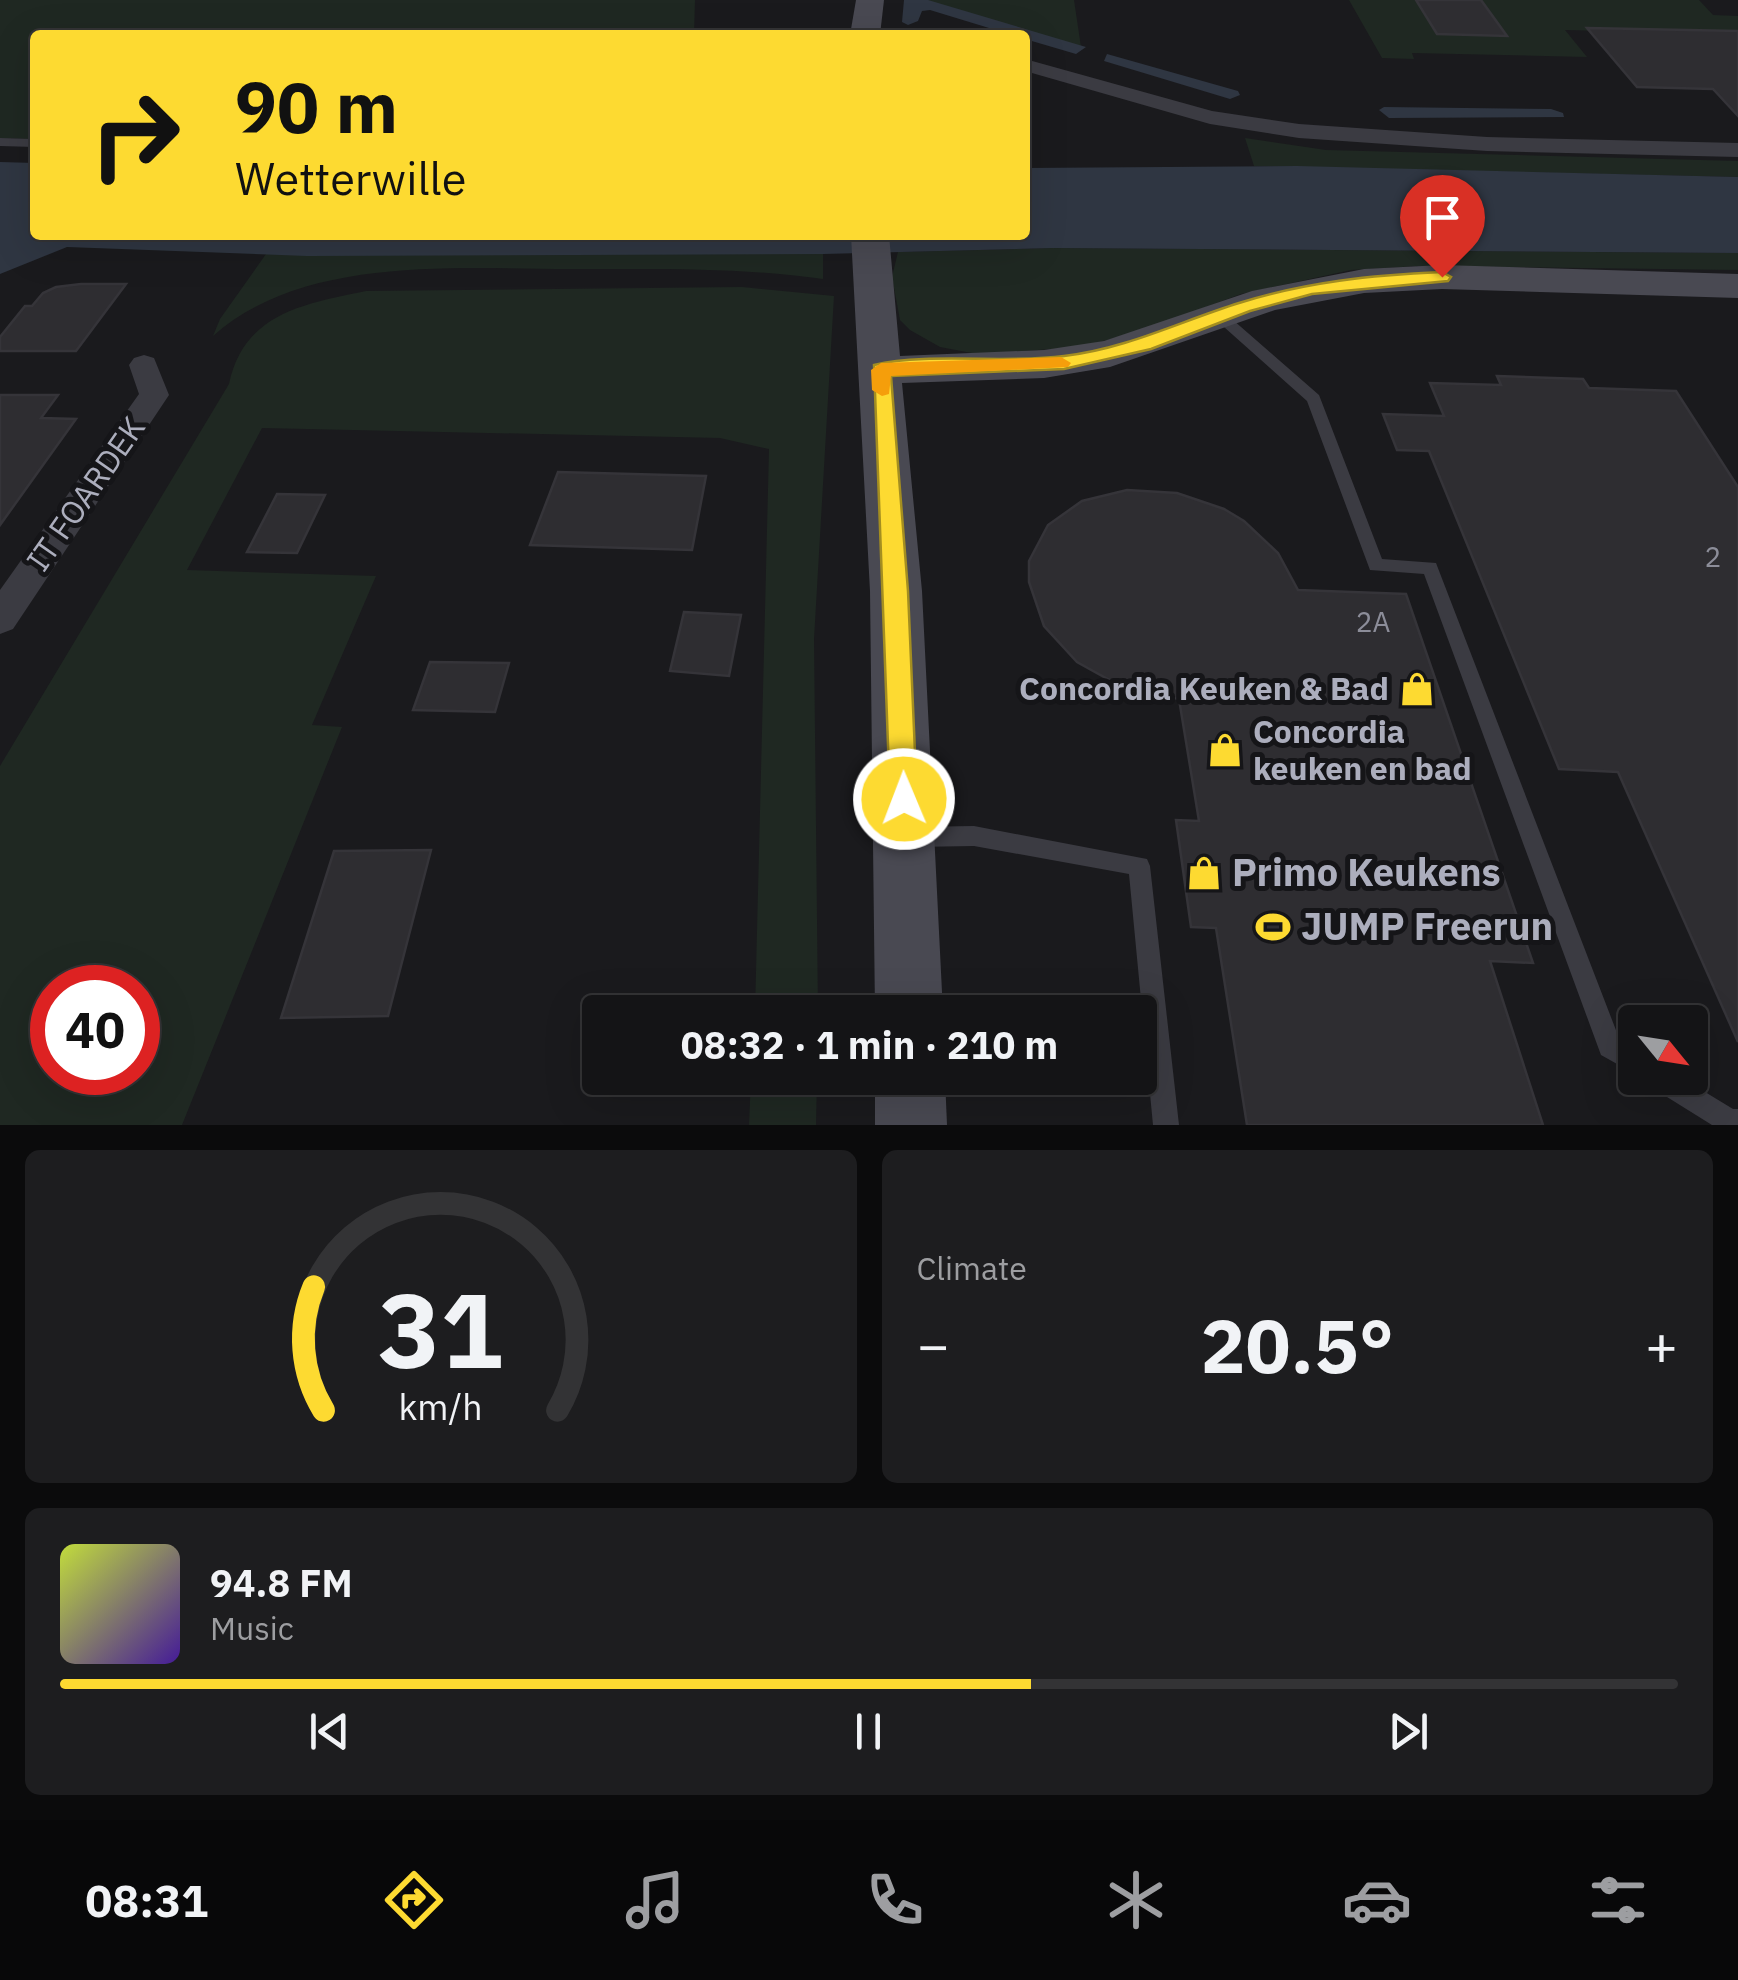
<!DOCTYPE html>
<meta charset="utf-8">
<style>
:root{--surface:#141416;--page:#1d1d1f;--text:#f1f3f6;--muted:#9d9ea1;--line:#333335;--accent:#fdda31}
body{margin:0;font-family:"IBM Plex Sans",sans-serif;background:var(--page);color:var(--text);height:100vh;display:flex;flex-direction:column;font-size:38px;white-space:nowrap}
*{box-sizing:border-box;margin:0}
p{font-size:32px;color:var(--muted)}
.icon{flex:none;width:55px;height:55px;fill:none;stroke:currentColor;stroke-width:2;stroke-linecap:round;stroke-linejoin:round}
.map{position:relative;height:1125px;overflow:hidden}
.side{display:flex;flex-direction:column;gap:25px;padding:25px;background:#0b0b0c;flex:1}
.side>*{flex:none}
.banner{position:absolute;left:30px;top:30px;width:1000px;height:210px;border-radius:10px;box-shadow:0 10px 40px #0002,0 0 0 2px var(--line);background:#fdda31;color:#111;overflow:hidden}
.needle{width:65px;rotate:120deg}
.fabs{position:absolute;left:1618px;top:1005px;display:grid;gap:20px}
.fabs a{display:grid;place-items:center;width:90px;height:90px;border-radius:10px;background:var(--surface);box-shadow:0 10px 40px #0002,0 0 0 2px var(--line);font-size:50px}
.speed{position:absolute;left:30px;top:965px;display:flex;gap:20px;font-size:50px;font-weight:700;text-align:center}
.speed>*{display:grid;place-content:center;width:130px;height:130px;border-radius:50%;background:var(--surface);box-shadow:0 10px 40px #0002,0 0 0 2px var(--line);line-height:1}
.speed .limit{border:15px solid #d22;background:#fff;color:#111}
.pin{position:absolute;display:grid;place-items:center;width:85px;height:85px;color:#fff;margin:-102px -42px;border-radius:50% 50% 50% 0;rotate:-45deg;box-shadow:0 0 10px #0007}
.pin .icon{rotate:45deg}
.me{position:absolute;width:110px;margin:-55px;rotate:359deg;stroke-linejoin:round;filter:drop-shadow(0 0 8px #0008)}
.turn{display:flex;align-items:center;gap:35px;height:210px;padding:0 40px;font-size:45px}
.turn .icon{width:130px;height:130px;stroke-width:2.5}
.turn b{display:block;font-size:70px;line-height:85px}
.big{font-size:75px;font-weight:800;line-height:1.1}
.side .widget{flex:1;display:flex;flex-direction:column;justify-content:center;gap:15px;min-width:0;padding:0 35px;border-radius:15px;background:var(--page)}
.side .dial{align-items:center;gap:0}
.dial svg{height:260px;overflow:visible;fill:none;stroke:var(--line);stroke-width:7;stroke-linecap:round;text-anchor:middle}
.dial text{fill:var(--text);stroke:none}
.song{display:flex;align-items:center;gap:30px}
.cover{width:120px;height:120px;border-radius:15px;background:linear-gradient(135deg,hsl(70 70% 55%),hsl(260 70% 35%))}
.played{height:10px;border-radius:5px;background:linear-gradient(90deg,var(--accent) 60%,var(--line) 60%)}
.keys{display:flex;justify-content:space-around;direction:ltr}
.heat{display:flex;justify-content:space-between;align-items:center;font-size:55px;direction:ltr}
.side .tiles{flex:1;display:grid;gap:25px;grid-template-columns:1fr 1fr}
.widget:last-child{grid-column:span 2}
.trip{position:absolute;left:582px;top:995px;width:575px;height:100px;border-radius:10px;background:var(--surface);box-shadow:0 10px 40px #0002,0 0 0 2px var(--line);font-weight:800;line-height:100px;text-align:center}
.dock{display:flex;height:160px;justify-content:space-around;align-items:center;background:#080809;color:var(--muted)}
.dock .icon{width:70px;height:70px}
.dock .selected{color:var(--accent)}
.dock b{font-size:45px;color:var(--text)}
.map>svg:first-child{display:block}
.green{fill:#1f2822;fill-rule:evenodd}
.water{fill:#2f3642}
.building{fill:#2e2d31;stroke:#353439;stroke-width:2.5}
.lines{fill:none;stroke-linecap:round;stroke-linejoin:round}
.lane{fill:#3b3b42;fill-rule:evenodd}
.street{fill:#3b3b42;fill-rule:evenodd}
.secondary{fill:#494952;fill-rule:evenodd}
.route{fill:#fdda31;stroke:#a48e20;stroke-width:2.5}
.slow{fill:#f59e0b}
.labels{text-anchor:middle;stroke-width:10;stroke-linejoin:round;paint-order:stroke}
.number-label{font-size:28px;fill:#8c8d99}
.street-label{font-size:32px;fill:#acaebd;stroke:#151518}
.poi-label{font-size:32px;font-weight:bold;fill:#acaebd;stroke:#151518;text-anchor:end}
.near-poi-label{font-size:38px;font-weight:bold;fill:#acaebd;stroke:#151518;text-anchor:start}
</style>
<div class="map">
<svg width="1738" height="1125" viewBox="0 0 1738 1125">
<rect width="100%" height="100%" fill="#1a1a1d"/>
<!-- green -->
<g class="green">
<polygon points="0,0 695,0 694,35 35,35 35,139 0,138"/>
<polygon points="918,0 1074,0 1081,47"/>
<polygon points="1349,0 1699,0 1713,15 1738,16 1738,34 1565,30 1587,57 1412,53 1414,59 1382,58"/>
<polygon points="1245,138 1326,150 1738,161 1738,177 1254,166"/>
<polygon points="1053,248 1738,253 1738,270 1418,266 1351,270 1241,294 1141,331 1081,347 977,354 940,347 910,330 900,320 892,277 898,252"/>
<path d="M675 253 823 254V279C737 267 659 269 572 269 458 269 304 255 213 336L220 319 266 254Z"/>
<path d="M742 287 834 296 814 639 818 1012H755L769 449 720 438 262 428 187 570 376 576 312 725 342 727 182 1125H0V766L229 384C244 313 304 304 366 291ZM52 988H138V1072H52Z"/>
<polygon points="751,1078 817,1078 816,1125 749,1125"/>
</g>
<!-- water -->
<g class="water">
<polygon points="904,0 928,0 1086,47 1076,54 1025,39 1025,35 1012,35 930,10 922,11 918,21 908,25 902,22"/>
<polygon points="1107,54 1238,91 1240,95 1230,99 1104,61"/>
<polygon points="1384,107 1551,109 1563,113 1564,117 1389,118 1379,110"/>
<polygon points="0,162 35,163 35,235 1025,235 1025,168 1297,166 1738,177 1738,253 1053,248 823,254 307,256 67,247 0,274"/>
</g>
<!-- building -->
<g class="building">
<polygon points="1416,0 1481,0 1507,36 1437,34"/>
<polygon points="1587,28 1738,31 1738,116 1713,89 1637,87"/>
<polygon points="81,284 126,284 76,351 0,351 0,337 25,306 32,306 43,293 56,287"/>
<polygon points="1497,376 1583,379 1589,388 1676,391 1738,487 1738,1042 1618,772 1559,769 1429,451 1397,450 1383,414 1444,416 1430,383 1501,385"/>
<polygon points="0,395 58,395 41,418 76,419 0,525"/>
<polygon points="558,472 706,476 692,550 530,545"/>
<polygon points="1127,490 1177,493 1224,509 1244,521 1278,553 1298,590 1406,594 1533,963 1490,961 1543,1125 1247,1125 1216,928 1191,927 1176,820 1199,821 1179,699 1124,688 1077,662 1044,626 1029,582 1029,561 1048,525 1082,501"/>
<polygon points="277,494 325,495 297,553 247,552"/>
<polygon points="684,612 741,615 729,676 670,671"/>
<polygon points="430,662 509,663 495,712 413,710"/>
<polygon points="431,850 388,1016 281,1018 334,851"/>
</g>
<g class="lines">
<!-- lane -->
<g class="lane">
<polygon points="0,138 35,139 35,147 0,146"/>
<polygon points="1220,312 1225,313 1319,395 1382,559 1436,563 1619,1038 1635,1048 1635,1074 1601,1055 1424,574 1370,570 1307,401 1215,319 1213,316"/>
<polygon points="974,826 1147,859 1150,866 1179,1125 1153,1125 1129,874 974,846 913,847 905,844 902,837 905,830 913,827"/>
<polygon points="1648,1078 1682,1078 1733,1109 1738,1109 1738,1125 1712,1125 1651,1087"/>
</g>
<!-- street -->
<g class="street">
<polygon points="1025,59 1212,111 1299,124 1487,137 1738,143 1738,157 1487,151 1299,138 1210,124 1025,71"/>
<polygon points="144,355 154,358 169,395 13,629 0,634 0,590 139,394 129,365 134,358"/>
</g>
<!-- secondary -->
<g class="secondary">
<polygon points="856,0 884,0 880,35 850,35"/>
<polygon points="851,235 889,235 900,356 1044,350 1104,341 1252,291 1364,269 1442,265 1738,274 1738,298 1442,289 1364,293 1275,310 1110,367 1044,378 902,383 922,591 943,1012 875,1012 870,591"/>
<polygon points="875,1078 945,1078 947,1125 875,1125"/>
</g>
</g>
<!-- route -->
<path class="route" d="M1442 272 1451 277 1448 281 1312 294 1250 311 1151 349 1064 369 891 376 908 591 917 799 913 807 904 811 894 807 890 799 874 365C928 352 1007 364 1064 356 1126 349 1181 321 1239 303 1306 282 1372 275 1442 272Z"/>
<!-- slow -->
<polygon class="slow" points="1061,357 1071,363 1068,367 891,376 889,394 882,396 872,390 871,370 881,363"/>
<!-- icons -->
<defs>
<g id="shop-bare" transform="scale(2.7)"><path d="M-5-2.5h2.3a2.7 3.5 0 0 1 5.4 0H5L5.5 6h-11ZM-1.5-2.5h3a1.5 2.3 0 0 0-3 0Z" fill="#fdda31" stroke="#151518" stroke-width="2.5" paint-order="stroke"/></g>
<g id="stadium-bare" transform="scale(2.7)"><path d="M0-5a6.5 5 0 1 0 0 10a6.5 5 0 1 0 0-10ZM-3.5-1.8h7v3.6h-7Z" fill="#fdda31" stroke="#151518" stroke-width="2.5" paint-order="stroke"/></g>
</defs>
<g fill-rule="evenodd">
<use href="#shop-bare" x="1417" y="689"/>
<use href="#shop-bare" x="1225" y="750"/>
<use href="#shop-bare" x="1204" y="873"/>
<use href="#stadium-bare" x="1273" y="927"/>
</g>
<g class="labels">
<!-- number labels -->
<g class="number-label">
<text x="1713" y="567">2</text>
<text x="1373" y="632">2A</text>
</g>
<!-- street labels -->
<g class="street-label">
<text transform="translate(86 494) rotate(-55)" y="11">IT FOARDEK</text>
</g>
<!-- poi labels -->
<g class="poi-label">
<text x="1389" y="700">Concordia Keuken &amp; Bad</text>
<text x="1253" y="743" text-anchor="start">Concordia<tspan x="1253" dy="37">keuken en bad</tspan></text>
</g>
<!-- near-poi labels -->
<g class="near-poi-label">
<text x="1232" y="886">Primo Keukens</text>
<text x="1301" y="940">JUMP Freerun</text>
</g>
</g>
</svg>
<div class="fabs">
<a><svg class="needle" viewBox="-14 -14 28 28"><path d="M0-13l5 13h-10z" fill="#e53935"/><path d="M0 13l5-13h-10z" fill="#9d9ea1"/></svg></a>
</div>
<div class="speed"><div class="limit">40</div></div>
<div class="pin" style="left:1442px;top:277px;background:#d93025"><svg class="icon" aria-label="arrive" viewBox="0 0 24 24"><path d="M6 21V4h12l-3 4 3 4H6"/></svg></div>
<svg class="me" style="left:904px;top:799px" viewBox="-20 -20 40 40"><circle r="17" fill="#fdda31" stroke="#fff" stroke-width="3"/><path d="M0-11L8 9 0 5-8 9z" fill="#fff"/></svg>
<div class="trip">08:32 · 1 min · 210 m</div>
<div class="banner">
<div class="turn"><svg class="icon" aria-label="right" viewBox="0 0 24 24"><path d="M7 20v-9h11M14 6l5 5-5 5"/></svg><div><b>90 m</b>Wetterwille</div></div>
</div>
</div>
<section class="side">
<div class="tiles">
<div class="widget dial"><svg viewBox="0 0 100 80">
<path d="M14 69A42 42 0 1 1 86 69"/>
<path d="M14 69A42 42 0 0 1 11 31" stroke="#fdda31"/>
<text x="50" y="56" font-size="32" font-weight="700">31</text>
<text x="50" y="72" font-size="11">km/h</text>
</svg></div>
<div class="widget"><p>Climate</p>
<div class="heat"><a>−</a><b class="big">20.5°</b><a>+</a></div>
</div>
<div class="widget">
<div class="song"><i class="cover"></i><div><b>94.8 FM</b><p>Music</p></div></div>
<div class="played"></div>
<div class="keys"><svg class="icon" aria-label="previous" viewBox="0 0 24 24"><path d="M18 5L8 12l10 7zM5 5v14"/></svg><svg class="icon" aria-label="pause" viewBox="0 0 24 24"><path d="M8 5v14M16 5v14"/></svg><svg class="icon" aria-label="next" viewBox="0 0 24 24"><path d="M6 5l10 7-10 7zM19 5v14"/></svg></div>
</div>
</div>
</section>
<nav class="dock">
<b>08:31</b>
<svg class="icon selected" aria-label="directions" viewBox="0 0 24 24"><path d="M12 3l9 9-9 9-9-9zM9 14v-3h6M13 9l2 2-2 2"/></svg>
<svg class="icon" aria-label="music" viewBox="0 0 24 24"><path d="M9 18V5l10-2v13"/><circle cx="6" cy="18" r="3"/><circle cx="16" cy="16" r="3"/></svg>
<svg class="icon" aria-label="phone" viewBox="0 0 24 24"><path d="M5 4h4l2 5-3 2q2 4 5 5l2-3 5 2v4C11 20 4 13 5 4z"/></svg>
<svg class="icon" aria-label="climate" viewBox="0 0 24 24"><path d="M12 3v18M4 7l16 10M4 17L20 7"/></svg>
<svg class="icon" aria-label="car" viewBox="0 0 24 24"><path d="M5 17H2v-5l4-1 3-4h7l3 4 3 1v5h-3M9 17h6M6 11h13"/><circle cx="7" cy="17" r="2"/><circle cx="17" cy="17" r="2"/></svg>
<svg class="icon" aria-label="filters" viewBox="0 0 24 24"><path d="M4 7h16M4 17h16"/><circle cx="9" cy="7" r="2"/><circle cx="15" cy="17" r="2"/></svg>
</nav>
